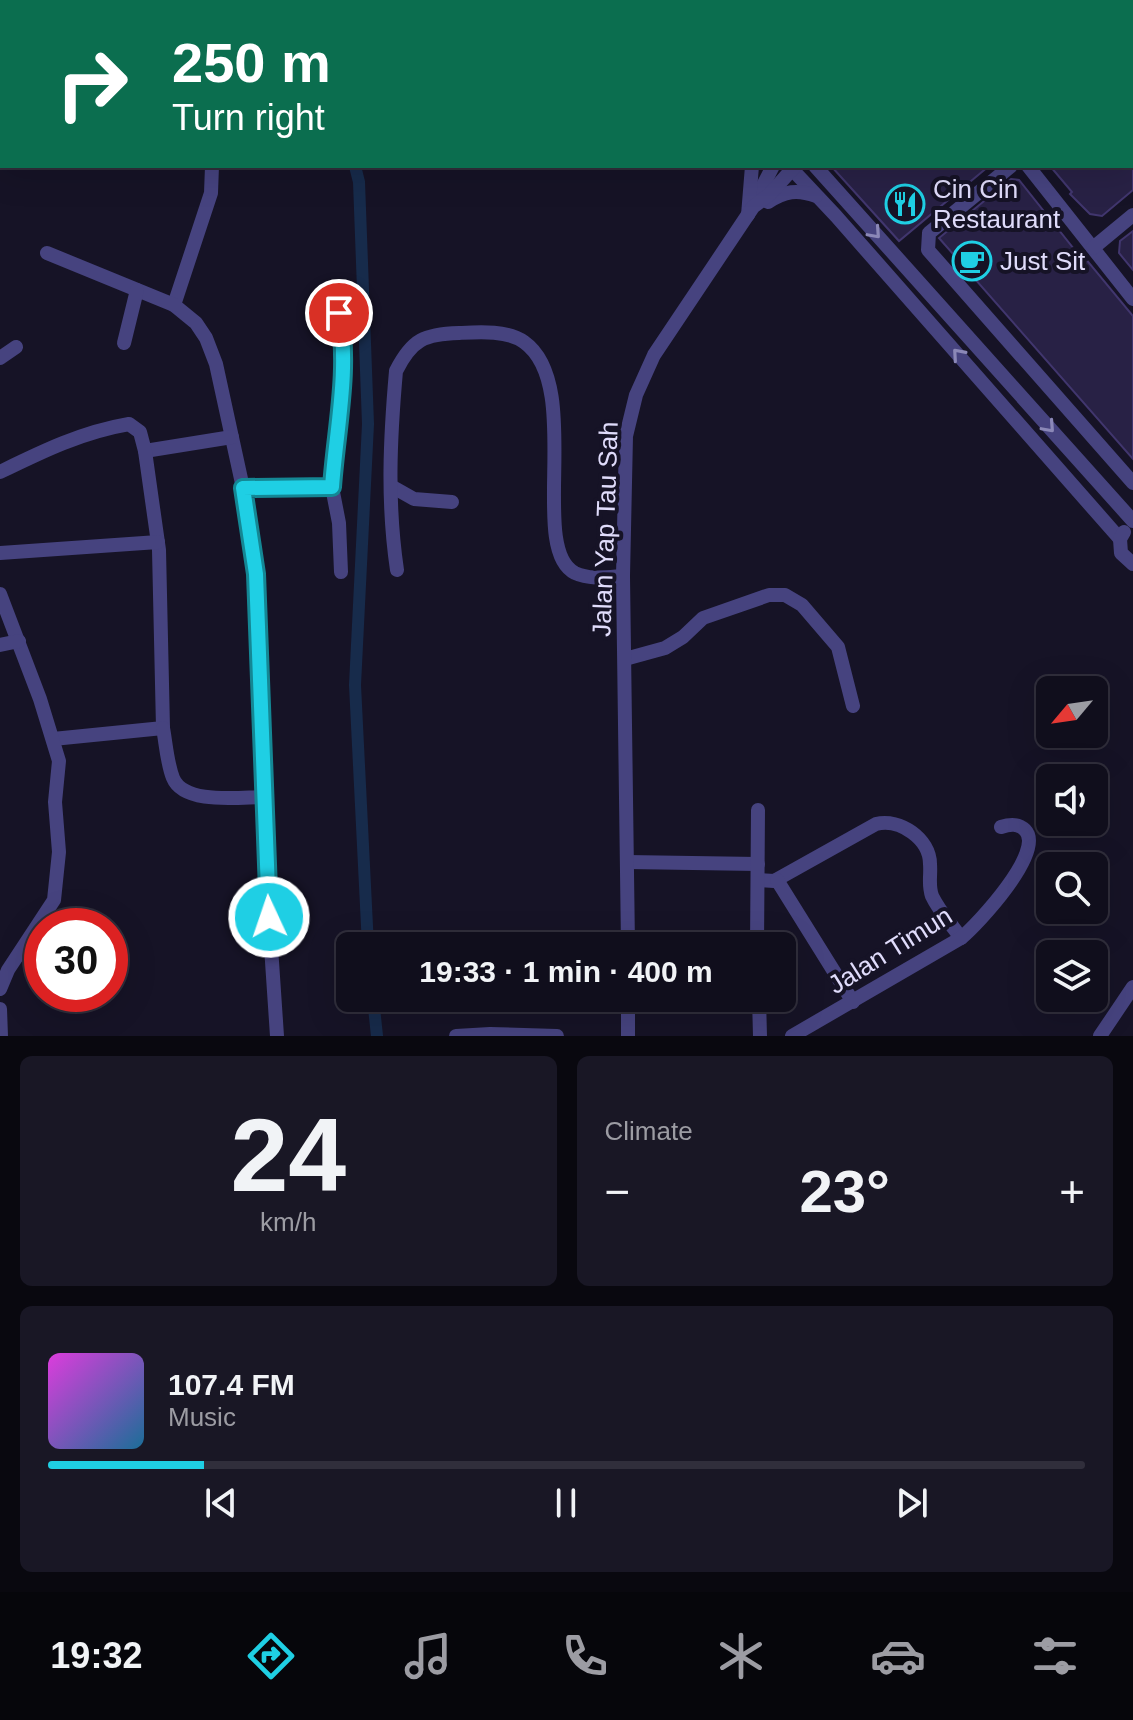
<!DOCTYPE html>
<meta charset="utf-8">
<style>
:root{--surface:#100e1c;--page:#191725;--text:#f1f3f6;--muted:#9c9ca3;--line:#302e3b;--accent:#1fcfe4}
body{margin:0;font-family:Helvetica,sans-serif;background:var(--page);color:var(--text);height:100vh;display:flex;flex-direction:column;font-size:30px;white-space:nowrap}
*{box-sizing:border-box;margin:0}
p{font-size:26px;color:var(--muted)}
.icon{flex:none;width:44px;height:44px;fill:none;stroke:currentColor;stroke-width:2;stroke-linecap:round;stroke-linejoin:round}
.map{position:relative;height:1036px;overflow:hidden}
.details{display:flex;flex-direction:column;gap:20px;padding:20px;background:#09080f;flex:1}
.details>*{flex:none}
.banner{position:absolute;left:0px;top:0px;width:1134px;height:168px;box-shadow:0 8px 32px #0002,0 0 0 2px var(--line);background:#0b6e4f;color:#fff;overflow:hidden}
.needle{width:52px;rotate:241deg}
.buttons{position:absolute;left:1036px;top:676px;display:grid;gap:16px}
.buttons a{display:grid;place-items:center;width:72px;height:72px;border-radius:12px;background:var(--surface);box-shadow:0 8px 32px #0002,0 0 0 2px var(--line);font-size:40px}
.speed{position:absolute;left:24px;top:908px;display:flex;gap:16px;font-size:40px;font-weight:700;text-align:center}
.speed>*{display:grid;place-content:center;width:104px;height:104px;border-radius:50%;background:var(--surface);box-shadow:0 8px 32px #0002,0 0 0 2px var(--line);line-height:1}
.speed .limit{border:12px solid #d22;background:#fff;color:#111}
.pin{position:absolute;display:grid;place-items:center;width:68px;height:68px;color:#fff;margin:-34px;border:4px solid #fff;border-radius:50%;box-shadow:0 2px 8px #0007}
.me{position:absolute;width:88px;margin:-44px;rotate:357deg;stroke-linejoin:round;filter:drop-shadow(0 0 6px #0008)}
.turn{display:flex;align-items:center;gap:28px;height:168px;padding:0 40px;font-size:36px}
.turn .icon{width:104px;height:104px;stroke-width:2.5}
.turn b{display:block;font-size:56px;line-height:68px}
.big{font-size:60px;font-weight:700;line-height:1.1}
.details .card{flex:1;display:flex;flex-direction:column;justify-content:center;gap:12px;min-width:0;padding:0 28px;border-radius:12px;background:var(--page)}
.details .dial{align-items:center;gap:0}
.dial b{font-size:104px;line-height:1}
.song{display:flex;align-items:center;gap:24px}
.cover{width:96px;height:96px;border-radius:12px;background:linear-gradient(135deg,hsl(300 70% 55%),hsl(200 70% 35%))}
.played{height:8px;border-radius:4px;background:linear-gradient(90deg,var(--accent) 15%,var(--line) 15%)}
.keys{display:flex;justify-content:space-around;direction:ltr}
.heat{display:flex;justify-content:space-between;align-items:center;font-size:44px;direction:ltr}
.details .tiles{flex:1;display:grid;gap:20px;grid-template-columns:1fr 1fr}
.card:last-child{grid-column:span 2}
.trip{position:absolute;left:336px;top:932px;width:460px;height:80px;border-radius:12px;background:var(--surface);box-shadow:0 8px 32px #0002,0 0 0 2px var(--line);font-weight:700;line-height:80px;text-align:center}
.tabs{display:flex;height:128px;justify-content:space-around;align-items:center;background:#06060b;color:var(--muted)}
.tabs .icon{width:56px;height:56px}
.tabs .selected{color:var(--accent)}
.tabs b{font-size:36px;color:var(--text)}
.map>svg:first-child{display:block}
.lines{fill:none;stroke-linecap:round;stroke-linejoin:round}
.canal{stroke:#172b4b;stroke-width:12}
.building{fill:#282145;stroke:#41366e;stroke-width:2}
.minor{stroke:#46437f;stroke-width:14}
.oneway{stroke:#8b88b7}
.route-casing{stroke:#148794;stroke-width:20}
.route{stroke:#1fcfe4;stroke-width:14}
.labels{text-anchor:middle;stroke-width:8;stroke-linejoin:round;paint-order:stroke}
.poi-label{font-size:26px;fill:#e0dcfb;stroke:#161326;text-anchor:start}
.street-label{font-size:26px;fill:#e0dcfb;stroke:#161326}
</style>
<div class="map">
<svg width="1133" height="1036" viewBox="0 0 1133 1036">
<rect width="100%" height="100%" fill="#161326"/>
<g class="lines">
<!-- canal -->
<g class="canal">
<polyline points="295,0 296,2"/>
<polyline points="355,166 359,182 368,424 355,685 368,946"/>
<polyline points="373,998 377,1036"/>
</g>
</g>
<!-- building -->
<g class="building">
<polygon points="831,166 989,166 899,241"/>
<polygon points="1050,166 1133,166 1133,190 1102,216 1090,214 1070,194 1072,192"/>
<polygon points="1011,179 1019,180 1078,254 1080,252 1133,316 1133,459 939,238"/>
<polygon points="1133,231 1133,270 1119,253 1120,241"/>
</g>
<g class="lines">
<!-- minor -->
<g class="minor">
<polyline points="18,0 20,2"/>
<polyline points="153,0 159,2"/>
<polyline points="615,0 618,2"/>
<polyline points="1126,0 1127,2"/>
<polyline points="1132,69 1133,68"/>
<polyline points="0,122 2,122"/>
<polyline points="212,166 211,193 174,305 196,323 206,338 216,364 243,488 256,574 267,887 277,1036"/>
<polyline points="789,166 836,216 1120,539"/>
<polyline points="815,166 1133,521"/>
<polyline points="1011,166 929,233 928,250 1133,483"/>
<polyline points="1028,166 1133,299"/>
<path d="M768 202C785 191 797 189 816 196"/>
<polyline points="754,203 773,166"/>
<polyline points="748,215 752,166"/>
<polyline points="1093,248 1133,215"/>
<polyline points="47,253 174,305"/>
<polyline points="124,343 137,290"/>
<polyline points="0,358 16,347"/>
<polyline points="145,451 232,437"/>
<path d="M0 472C43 451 82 432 129 424L140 432 145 451 159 550 163 728 53 739"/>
<polyline points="391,486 414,499 452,502"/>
<polyline points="332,487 339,523 341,572"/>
<path d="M243 488 332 487C337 423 348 360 335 296"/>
<polyline points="1124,532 1120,539 1121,553 1133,564"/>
<polyline points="0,553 158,542"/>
<path d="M397 570C387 502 390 439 396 371 412 339 425 334 459 333 479 332 507 330 524 342 585 385 527 549 575 573 590 580 608 577 623 576"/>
<polyline points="0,594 40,699 59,761 55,802 59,852 54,900 8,970 0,989"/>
<polyline points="0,645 19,641"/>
<polyline points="625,659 665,648 683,637 703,618 769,595 785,595 802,605 838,647 853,706"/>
<path d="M163 728C166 744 167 763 173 778 184 805 240 797 263 797"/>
<polyline points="627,862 758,864"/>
<path d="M759 880 774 881 876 824C900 818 930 839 930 864 931 876 928 885 932 896 939 911 952 925 961 938"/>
<polyline points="777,880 853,1002"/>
<polyline points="628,946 623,576 626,436 636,395 654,355 753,207 770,194 795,166"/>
<polyline points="757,946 758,810"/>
<polyline points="759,998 760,1036"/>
<polyline points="0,1009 1,1036"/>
<polyline points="456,1036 490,1034 557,1036"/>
<polyline points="628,1036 628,998"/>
<path d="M792 1036 961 938C978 924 1046 851 1025 830 1018 823 1010 824 1001 827"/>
<polyline points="1100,1036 1133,987"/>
</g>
</g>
<!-- one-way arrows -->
<defs><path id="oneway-chevron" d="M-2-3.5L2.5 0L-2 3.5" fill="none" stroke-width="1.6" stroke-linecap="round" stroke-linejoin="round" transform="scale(2)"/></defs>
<g class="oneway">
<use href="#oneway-chevron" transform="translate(875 233) rotate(48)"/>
<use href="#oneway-chevron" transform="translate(958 354) rotate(-131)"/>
<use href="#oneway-chevron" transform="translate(1049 427) rotate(48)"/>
</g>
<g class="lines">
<!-- route casing -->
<g class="route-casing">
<path id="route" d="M269 917 256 574 243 488 332 487C336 430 350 369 339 313"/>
</g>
<!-- route -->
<use href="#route" class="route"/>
</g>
<!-- icons -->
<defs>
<g id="restaurant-ring" transform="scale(2)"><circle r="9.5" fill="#161326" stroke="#1fcfe4" stroke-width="1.5"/><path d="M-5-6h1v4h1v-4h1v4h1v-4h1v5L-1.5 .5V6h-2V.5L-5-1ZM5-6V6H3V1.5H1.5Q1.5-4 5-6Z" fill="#1fcfe4"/></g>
<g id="cafe-ring" transform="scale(2)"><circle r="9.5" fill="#161326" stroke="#1fcfe4" stroke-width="1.5"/><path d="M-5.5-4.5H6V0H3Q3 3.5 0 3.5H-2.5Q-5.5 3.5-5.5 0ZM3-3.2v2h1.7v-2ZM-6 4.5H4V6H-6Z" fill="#1fcfe4"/></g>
</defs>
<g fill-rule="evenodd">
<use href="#restaurant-ring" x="905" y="204"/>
<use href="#cafe-ring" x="972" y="261"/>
</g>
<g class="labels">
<!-- poi labels -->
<g class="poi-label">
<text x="933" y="198">Cin Cin<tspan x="933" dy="30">Restaurant</tspan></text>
<text x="1000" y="270">Just Sit</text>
</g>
<!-- street labels -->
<g class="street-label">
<text transform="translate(605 529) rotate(-88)" y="9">Jalan Yap Tau Sah</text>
<text transform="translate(890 950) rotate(-32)" y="9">Jalan Timun</text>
</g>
</g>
</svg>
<div class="buttons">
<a><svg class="needle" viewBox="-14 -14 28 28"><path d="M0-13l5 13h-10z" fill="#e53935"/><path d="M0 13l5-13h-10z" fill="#9c9ca3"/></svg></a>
<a><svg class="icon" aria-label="sound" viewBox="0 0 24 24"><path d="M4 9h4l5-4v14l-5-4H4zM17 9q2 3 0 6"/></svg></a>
<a><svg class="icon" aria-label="search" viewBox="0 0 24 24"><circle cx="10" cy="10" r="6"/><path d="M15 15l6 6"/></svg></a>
<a><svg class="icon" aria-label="layers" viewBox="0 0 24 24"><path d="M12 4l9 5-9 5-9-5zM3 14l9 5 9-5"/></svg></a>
</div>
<div class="speed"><div class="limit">30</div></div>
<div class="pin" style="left:339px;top:313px;background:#d93025"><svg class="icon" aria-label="arrive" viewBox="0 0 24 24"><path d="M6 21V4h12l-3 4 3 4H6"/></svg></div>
<svg class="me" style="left:269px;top:917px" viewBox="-20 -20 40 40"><circle r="17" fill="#1fcfe4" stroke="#fff" stroke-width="3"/><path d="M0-11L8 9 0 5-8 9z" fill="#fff"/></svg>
<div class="trip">19:33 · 1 min · 400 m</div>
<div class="banner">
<div class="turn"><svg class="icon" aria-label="right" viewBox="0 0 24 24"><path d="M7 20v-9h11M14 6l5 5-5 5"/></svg><div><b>250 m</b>Turn right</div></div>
</div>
</div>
<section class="details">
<div class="tiles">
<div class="card dial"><b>24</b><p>km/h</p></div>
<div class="card"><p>Climate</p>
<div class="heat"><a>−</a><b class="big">23°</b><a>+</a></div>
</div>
<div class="card">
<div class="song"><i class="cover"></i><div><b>107.4 FM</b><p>Music</p></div></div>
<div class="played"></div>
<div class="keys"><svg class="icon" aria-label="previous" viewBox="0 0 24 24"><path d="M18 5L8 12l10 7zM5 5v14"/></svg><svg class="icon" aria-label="pause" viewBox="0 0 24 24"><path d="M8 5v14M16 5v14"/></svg><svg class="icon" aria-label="next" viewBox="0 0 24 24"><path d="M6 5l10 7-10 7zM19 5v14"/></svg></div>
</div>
</div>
</section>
<nav class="tabs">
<b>19:32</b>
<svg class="icon selected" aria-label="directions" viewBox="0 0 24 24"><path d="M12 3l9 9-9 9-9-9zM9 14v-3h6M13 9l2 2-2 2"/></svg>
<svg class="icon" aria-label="music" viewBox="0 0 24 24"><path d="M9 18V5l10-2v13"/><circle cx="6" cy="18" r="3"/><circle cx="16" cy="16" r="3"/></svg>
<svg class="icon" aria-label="phone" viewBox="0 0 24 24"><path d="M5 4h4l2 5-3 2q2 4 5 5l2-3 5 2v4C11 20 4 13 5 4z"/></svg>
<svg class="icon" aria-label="climate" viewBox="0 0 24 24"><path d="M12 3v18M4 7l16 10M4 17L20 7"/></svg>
<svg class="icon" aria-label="car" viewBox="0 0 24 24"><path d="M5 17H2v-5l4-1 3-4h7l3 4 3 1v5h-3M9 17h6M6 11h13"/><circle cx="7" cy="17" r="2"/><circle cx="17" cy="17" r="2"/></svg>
<svg class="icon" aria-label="filters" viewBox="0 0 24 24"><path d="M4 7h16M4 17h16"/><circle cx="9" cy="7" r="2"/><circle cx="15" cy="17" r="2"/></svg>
</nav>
